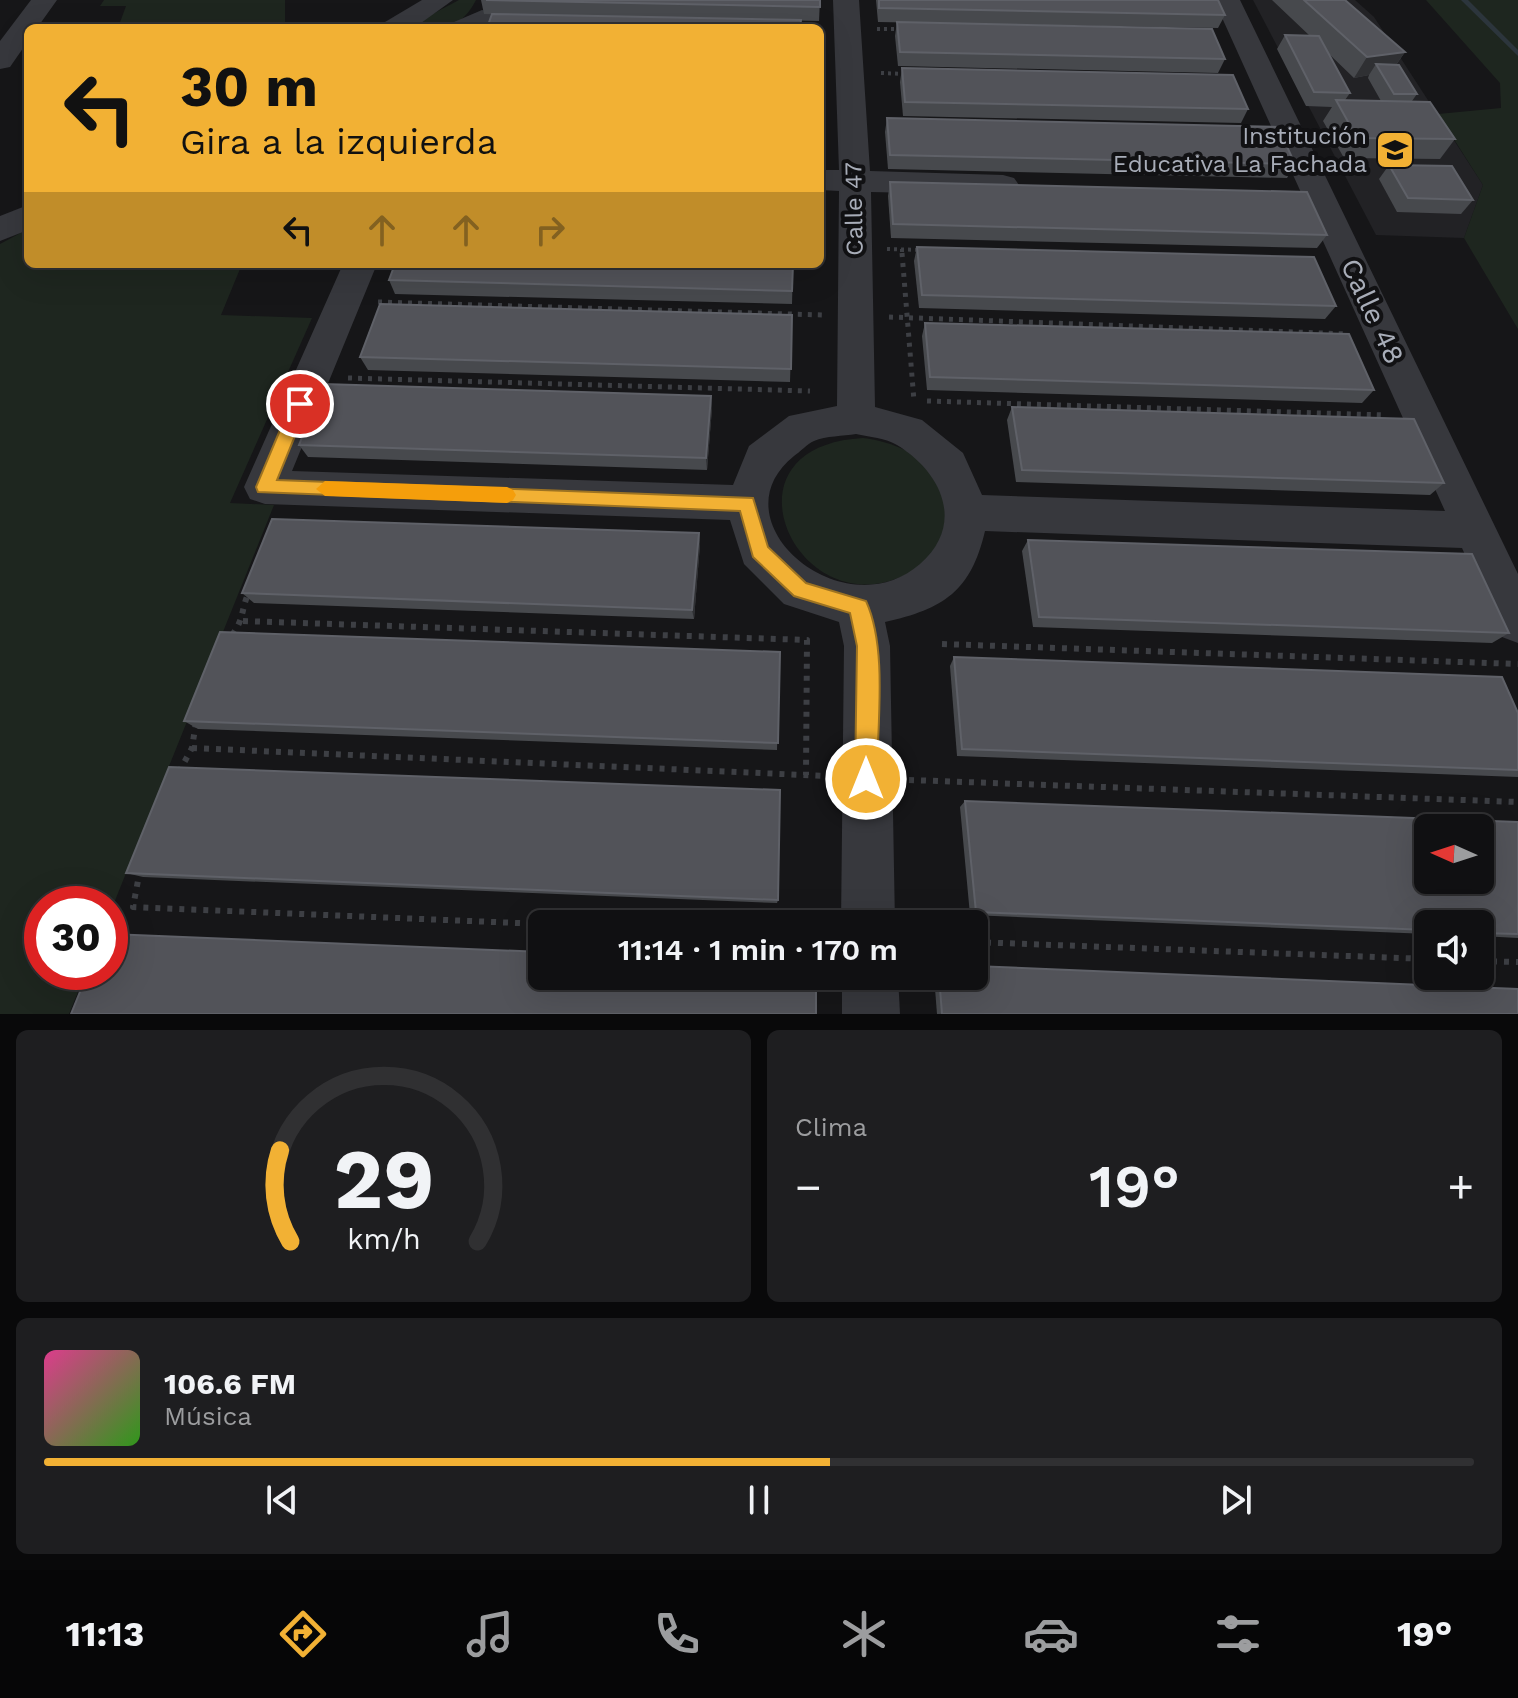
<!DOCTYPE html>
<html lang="es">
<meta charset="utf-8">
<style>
:root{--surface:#101012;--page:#1e1e20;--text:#f1f3f6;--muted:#9c9d9f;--line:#303032;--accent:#f2b134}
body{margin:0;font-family:"Work Sans",sans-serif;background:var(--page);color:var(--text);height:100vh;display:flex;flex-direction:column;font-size:30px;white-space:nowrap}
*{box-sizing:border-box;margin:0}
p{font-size:26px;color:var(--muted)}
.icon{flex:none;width:44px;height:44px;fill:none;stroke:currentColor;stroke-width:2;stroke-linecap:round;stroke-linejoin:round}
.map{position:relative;height:1014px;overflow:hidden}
.sheet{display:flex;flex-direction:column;gap:16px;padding:16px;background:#09090a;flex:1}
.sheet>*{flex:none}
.hud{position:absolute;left:24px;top:24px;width:800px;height:244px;border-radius:12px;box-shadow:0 8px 32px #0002,0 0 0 2px var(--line);background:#f2b134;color:#111;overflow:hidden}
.needle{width:52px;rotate:273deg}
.buttons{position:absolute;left:1414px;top:814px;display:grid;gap:16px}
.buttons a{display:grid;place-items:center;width:80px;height:80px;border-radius:12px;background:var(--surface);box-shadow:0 8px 32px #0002,0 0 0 2px var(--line);font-size:40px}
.speed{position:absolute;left:24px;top:886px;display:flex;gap:16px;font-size:40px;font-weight:700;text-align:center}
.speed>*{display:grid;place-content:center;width:104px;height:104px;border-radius:50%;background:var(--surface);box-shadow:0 8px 32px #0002,0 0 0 2px var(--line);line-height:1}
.speed .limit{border:12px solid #d22;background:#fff;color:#111}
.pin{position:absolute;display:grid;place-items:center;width:68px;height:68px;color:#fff;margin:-34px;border:4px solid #fff;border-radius:50%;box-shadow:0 2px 8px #0007}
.me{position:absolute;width:88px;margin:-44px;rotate:0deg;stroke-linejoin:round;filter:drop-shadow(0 0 6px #0008)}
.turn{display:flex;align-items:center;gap:28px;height:168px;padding:0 24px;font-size:36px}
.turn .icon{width:104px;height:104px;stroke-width:2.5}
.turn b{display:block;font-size:56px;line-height:68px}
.lanes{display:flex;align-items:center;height:76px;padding:0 24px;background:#0003;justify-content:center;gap:40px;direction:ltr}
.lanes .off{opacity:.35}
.big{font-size:60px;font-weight:600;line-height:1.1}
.sheet .widget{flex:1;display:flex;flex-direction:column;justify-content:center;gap:12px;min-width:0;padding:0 28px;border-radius:12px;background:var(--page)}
.sheet .dial{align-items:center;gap:0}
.dial svg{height:208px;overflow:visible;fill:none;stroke:var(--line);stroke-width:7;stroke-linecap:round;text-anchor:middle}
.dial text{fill:var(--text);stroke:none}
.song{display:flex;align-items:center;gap:24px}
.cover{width:96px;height:96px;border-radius:12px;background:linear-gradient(135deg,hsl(330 70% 55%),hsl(110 70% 35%))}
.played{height:8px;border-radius:4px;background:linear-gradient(90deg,var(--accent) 55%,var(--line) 55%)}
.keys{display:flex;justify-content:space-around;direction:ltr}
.heat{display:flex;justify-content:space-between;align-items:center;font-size:44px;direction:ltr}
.sheet .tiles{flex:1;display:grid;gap:16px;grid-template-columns:1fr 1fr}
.widget:last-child{grid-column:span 2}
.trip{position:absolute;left:528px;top:910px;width:460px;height:80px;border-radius:12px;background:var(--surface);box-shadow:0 8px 32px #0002,0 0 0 2px var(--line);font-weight:600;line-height:80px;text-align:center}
.dock{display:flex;height:128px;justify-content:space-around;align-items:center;background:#060607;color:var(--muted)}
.dock .icon{width:56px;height:56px}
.dock .on{color:var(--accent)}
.dock b{font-size:36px;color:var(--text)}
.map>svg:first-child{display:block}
.built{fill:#222225}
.green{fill:#1e261f}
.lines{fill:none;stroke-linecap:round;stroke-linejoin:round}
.stream{fill:#2c353c;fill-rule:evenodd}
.path-far2{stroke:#3d3f44;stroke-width:4;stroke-dasharray:3 4;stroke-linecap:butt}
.path-far1{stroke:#3d3f44;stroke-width:5;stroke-dasharray:4 6;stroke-linecap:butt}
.path{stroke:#3d3f44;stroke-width:6;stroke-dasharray:5 7;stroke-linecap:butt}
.minor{fill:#37383d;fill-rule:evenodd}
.wall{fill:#47494d;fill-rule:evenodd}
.shaded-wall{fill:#2f3033}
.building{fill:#525359;stroke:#5f6168;stroke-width:2;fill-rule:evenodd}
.route{fill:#f2b134;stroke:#9d7322;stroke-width:2}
.slow{fill:#f59e0b}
.labels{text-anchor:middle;stroke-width:8;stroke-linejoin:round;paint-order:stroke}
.far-poi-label{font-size:24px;fill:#a8adb8;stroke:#111113;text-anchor:end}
.far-street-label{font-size:24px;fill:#a8adb8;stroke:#111113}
.street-label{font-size:28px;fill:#a8adb8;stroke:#111113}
</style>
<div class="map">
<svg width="1518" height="1014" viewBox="0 0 1518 1014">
<rect width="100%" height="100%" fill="#161618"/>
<!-- built -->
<polygon class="built" points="1253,0 1355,0 1374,17 1483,185 1464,238 1376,235"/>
<!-- green -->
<g class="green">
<polygon points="104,0 285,0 285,28 118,28 126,6 100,6"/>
<path d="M459 0H476C459 33 439 28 406 28Z"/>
<polygon points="1426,0 1518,0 1518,329 1464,238 1483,185 1438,114 1501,108 1500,83"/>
<polygon points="28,229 28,264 242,264 221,315 312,318 230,503 274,505 110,913 110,904 42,904 42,972 86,972 69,1014 0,1014 0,244"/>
<path d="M863 438C893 442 921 453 938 479 946 490 946 514 949 528 941 539 932 560 921 568 915 573 905 575 898 578 794 620 716 446 863 438Z"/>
</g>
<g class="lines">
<!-- stream -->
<polygon class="stream" points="1461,0 1468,0 1518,50 1518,56"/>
<!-- path-far2 -->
<g class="path-far2">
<polyline points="797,27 819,27"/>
<polyline points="877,29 903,29"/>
<polyline points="881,73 907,74"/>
<polyline points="887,249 921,250"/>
<polyline points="902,249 902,255"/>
</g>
<!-- path-far1 -->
<g class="path-far1">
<polyline points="902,253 914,401"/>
<polyline points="378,302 823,315"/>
<polyline points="889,317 1347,334"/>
<polyline points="348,378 810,391"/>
<polyline points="927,401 1385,415"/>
</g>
<!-- path -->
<g class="path">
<polyline points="243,621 807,640 806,775"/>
<path d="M232 635C244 619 241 611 248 594"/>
<polyline points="942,644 1518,664"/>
<polyline points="192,748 827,776"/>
<polyline points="179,772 192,748 196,722"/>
<polyline points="909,780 1518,802"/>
<polyline points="140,870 133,907 542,924"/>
<polyline points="974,942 1428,959"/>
<polyline points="1480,961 1518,962"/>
</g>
<!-- minor -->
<g class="minor">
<polygon points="31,0 57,0 37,28 28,28 28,41 10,67 0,69 0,41"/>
<polygon points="422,0 453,0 414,28 381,28 385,22"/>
<path d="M833 0H859L870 171 1003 175 1014 178 1019 185 1014 192 1003 195 871 192 875 407 922 420 963 453 982 495 1445 511 1214 0H1240L1518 574V643L1502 637 1462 548 985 531C971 591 944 609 885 622L890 646 895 924H841L844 646 839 622 784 604 744 564 730 520 265 504 250 499 244 487 343 264H377L292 471 733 485 749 446 789 416 837 406 839 191 820 190V170H839ZM856 434C869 437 886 438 897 445 943 473 965 525 920 564 843 631 713 521 794 456 800 452 807 444 814 441 826 436 843 436 856 434Z"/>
<path d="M482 10 491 12 495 18C485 32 466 28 450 28L454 22Z"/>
<polygon points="28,205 28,230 0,241 0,216"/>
<polygon points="842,976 898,976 900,1014 842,1014"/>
</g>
</g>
<!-- wall -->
<g class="wall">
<polygon points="481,0 820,0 819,21 484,14"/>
<polygon points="876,0 1218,0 1225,15 1218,28 878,22"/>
<path d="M1272 0H1345L1405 52 1396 65 1417 94 1412 101 1455 139 1440 159 1344 158 1323 121 1332 107 1306 106 1277 49 1285 35 1310 36ZM1328 53 1354 78 1369 75 1368 78 1381 101 1345 100 1350 93Z"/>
<polygon points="897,22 1225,59 1218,73 898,66 895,36"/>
<polygon points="902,68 1248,109 1241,123 903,116 900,82"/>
<polygon points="887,118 1295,164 1287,178 888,169 885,132"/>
<polygon points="1389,165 1473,200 1461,214 1397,212 1379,179"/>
<polygon points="890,182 1327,235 1317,248 891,238 888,196"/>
<polygon points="917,247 1336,306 1325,319 919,308 914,261"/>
<polygon points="793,264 792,304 395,294 389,280"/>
<polygon points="792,315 790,382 368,370 360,357"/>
<polygon points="925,323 1374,390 1362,403 927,390 922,336"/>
<polygon points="711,396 712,408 707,470 308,457 299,445"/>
<polygon points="1012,407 1444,483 1430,495 1016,482 1007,420"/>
<polygon points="699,533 700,544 694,619 254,603 242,593"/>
<polygon points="1028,540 1509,633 1492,643 1033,627 1022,551"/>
<polygon points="780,652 777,750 198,729 184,721"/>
<polygon points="954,657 1518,713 1518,777 957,756 950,666"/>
<polygon points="965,801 1518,822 1518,938 1480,936 1480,924 1428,924 1428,934 970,915 960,807"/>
<polygon points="126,873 778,900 777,903 143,877"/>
<polygon points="934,976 974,976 1518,1014 937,1014"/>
</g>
<!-- shaded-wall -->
<g class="shaded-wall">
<polygon points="1405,52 1391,72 1376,64 1369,75 1354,78 1367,57"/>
<polygon points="711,396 712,408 707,470 706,458"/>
<polygon points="699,533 700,544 694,619 692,610"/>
</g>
<!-- building -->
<g class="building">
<polygon points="486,0 820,0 820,7"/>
<polygon points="879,0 1218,0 1225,15 879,8"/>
<polygon points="1304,0 1345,0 1405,52 1367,57"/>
<polygon points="492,14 801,20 800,28 487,28"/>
<polygon points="897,22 1212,29 1225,59 900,52"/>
<polygon points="1285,35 1319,36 1350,93 1314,92"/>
<polygon points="1376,64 1399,65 1417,94 1394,94"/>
<polygon points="902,68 1233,75 1248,109 905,102"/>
<polygon points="1336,100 1430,102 1455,139 1357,138"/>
<polygon points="887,118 1278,127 1295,164 890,155"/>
<polygon points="1389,165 1452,166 1473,200 1408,198"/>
<polygon points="890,182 1307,192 1327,235 893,224"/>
<polygon points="917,247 1314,257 1336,306 922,295"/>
<polygon points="395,264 793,264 792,291 389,280"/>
<polygon points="380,304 792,315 791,369 360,357"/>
<polygon points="925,323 1349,334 1374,390 930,377"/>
<polygon points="323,384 711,396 706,458 299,445"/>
<polygon points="1012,407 1414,419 1444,483 1022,470"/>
<polygon points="272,519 699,533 692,610 242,593"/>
<polygon points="1028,540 1472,554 1509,633 1039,617"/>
<polygon points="220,632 780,652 778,743 184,721"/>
<polygon points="954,657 1502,677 1518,713 1518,770 962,749"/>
<polygon points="169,767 780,790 778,900 126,873"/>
<path d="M965 801 1518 822V934L1480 933V924H1428V930L976 912ZM1428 828H1480V880H1428Z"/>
<polygon points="110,934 542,952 542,976 816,976 816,1014 71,1014 88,972 110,972"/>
<polygon points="974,966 1518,989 1518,1014 942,1014 939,976 974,976"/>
</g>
<!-- route -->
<path class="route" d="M300 397 308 404 277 480 753 498 768 547 806 583 866 601C888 649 877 726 877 779L874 786 866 790 858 786 855 779 857 646 850 613 794 596 753 557 740 511 258 492 256 487 291 404Z"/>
<!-- slow -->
<polygon class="slow" points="325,481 507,487 513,490 516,495 513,500 507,503 325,496 316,489"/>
<!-- icons -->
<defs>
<g id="school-square" transform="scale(2)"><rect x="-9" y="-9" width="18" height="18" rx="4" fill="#f2b134" stroke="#111113"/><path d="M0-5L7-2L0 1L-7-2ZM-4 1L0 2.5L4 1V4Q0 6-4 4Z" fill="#111"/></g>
</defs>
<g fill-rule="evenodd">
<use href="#school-square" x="1395" y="150"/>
</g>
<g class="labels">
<!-- far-poi labels -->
<g class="far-poi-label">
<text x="1367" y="144">Institución<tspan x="1367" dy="28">Educativa La Fachada</tspan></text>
</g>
<!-- far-street labels -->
<g class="far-street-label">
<text transform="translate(854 209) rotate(-91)" y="8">Calle 47</text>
</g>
<!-- street labels -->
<g class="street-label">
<text transform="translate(1373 311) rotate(65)" y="10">Calle 48</text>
</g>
</g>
</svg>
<div class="buttons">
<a><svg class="needle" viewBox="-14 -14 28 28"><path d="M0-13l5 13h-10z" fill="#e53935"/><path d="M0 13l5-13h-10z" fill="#9c9d9f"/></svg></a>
<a><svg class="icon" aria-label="sound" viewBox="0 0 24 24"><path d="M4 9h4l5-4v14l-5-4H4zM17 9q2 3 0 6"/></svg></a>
</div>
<div class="speed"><div class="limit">30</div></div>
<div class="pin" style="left:300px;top:404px;background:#d93025"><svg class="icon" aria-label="arrive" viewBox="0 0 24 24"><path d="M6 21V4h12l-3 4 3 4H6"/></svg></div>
<svg class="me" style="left:866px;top:779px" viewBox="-20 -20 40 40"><circle r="17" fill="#f2b134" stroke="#fff" stroke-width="3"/><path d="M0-11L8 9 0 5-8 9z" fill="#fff"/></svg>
<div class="trip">11:14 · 1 min · 170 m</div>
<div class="hud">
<div class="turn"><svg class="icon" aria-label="left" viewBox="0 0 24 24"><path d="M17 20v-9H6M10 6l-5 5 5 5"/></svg><div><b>30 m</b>Gira a la izquierda</div></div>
<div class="lanes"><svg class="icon" aria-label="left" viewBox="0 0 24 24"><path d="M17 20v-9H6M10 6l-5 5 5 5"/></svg><svg class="icon off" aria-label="ahead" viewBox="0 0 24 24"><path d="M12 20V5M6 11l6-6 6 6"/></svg><svg class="icon off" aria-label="ahead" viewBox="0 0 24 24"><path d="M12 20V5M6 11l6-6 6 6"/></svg><svg class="icon off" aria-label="right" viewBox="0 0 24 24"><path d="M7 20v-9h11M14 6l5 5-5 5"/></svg></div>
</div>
</div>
<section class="sheet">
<div class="tiles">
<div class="widget dial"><svg viewBox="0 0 100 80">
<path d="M14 69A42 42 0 1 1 86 69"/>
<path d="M14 69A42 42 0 0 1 10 34" stroke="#f2b134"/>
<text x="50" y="56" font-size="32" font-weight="700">29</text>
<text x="50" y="72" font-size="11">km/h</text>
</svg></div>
<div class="widget"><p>Clima</p>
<div class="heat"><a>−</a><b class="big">19°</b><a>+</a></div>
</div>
<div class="widget">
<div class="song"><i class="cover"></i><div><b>106.6 FM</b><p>Música</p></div></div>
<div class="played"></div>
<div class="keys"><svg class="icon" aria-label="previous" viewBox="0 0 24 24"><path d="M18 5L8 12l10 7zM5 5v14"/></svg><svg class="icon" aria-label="pause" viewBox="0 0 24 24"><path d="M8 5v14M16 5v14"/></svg><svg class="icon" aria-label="next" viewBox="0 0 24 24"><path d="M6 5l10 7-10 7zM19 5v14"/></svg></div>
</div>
</div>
</section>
<nav class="dock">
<b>11:13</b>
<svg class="icon on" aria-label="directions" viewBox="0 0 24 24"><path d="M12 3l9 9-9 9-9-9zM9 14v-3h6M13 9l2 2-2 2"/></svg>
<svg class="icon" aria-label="music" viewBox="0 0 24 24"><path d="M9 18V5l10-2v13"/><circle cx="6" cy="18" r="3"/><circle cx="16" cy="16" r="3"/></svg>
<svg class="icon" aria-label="phone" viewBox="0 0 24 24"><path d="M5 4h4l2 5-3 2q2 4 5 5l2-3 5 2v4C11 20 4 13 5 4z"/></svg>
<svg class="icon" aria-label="climate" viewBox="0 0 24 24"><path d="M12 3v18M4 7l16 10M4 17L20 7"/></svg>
<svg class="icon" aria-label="car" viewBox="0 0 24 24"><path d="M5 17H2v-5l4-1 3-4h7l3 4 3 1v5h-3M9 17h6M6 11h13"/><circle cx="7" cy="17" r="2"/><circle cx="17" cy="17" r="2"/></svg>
<svg class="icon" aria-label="filters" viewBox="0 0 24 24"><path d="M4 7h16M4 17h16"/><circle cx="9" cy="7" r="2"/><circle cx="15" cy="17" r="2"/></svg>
<b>19°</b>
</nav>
